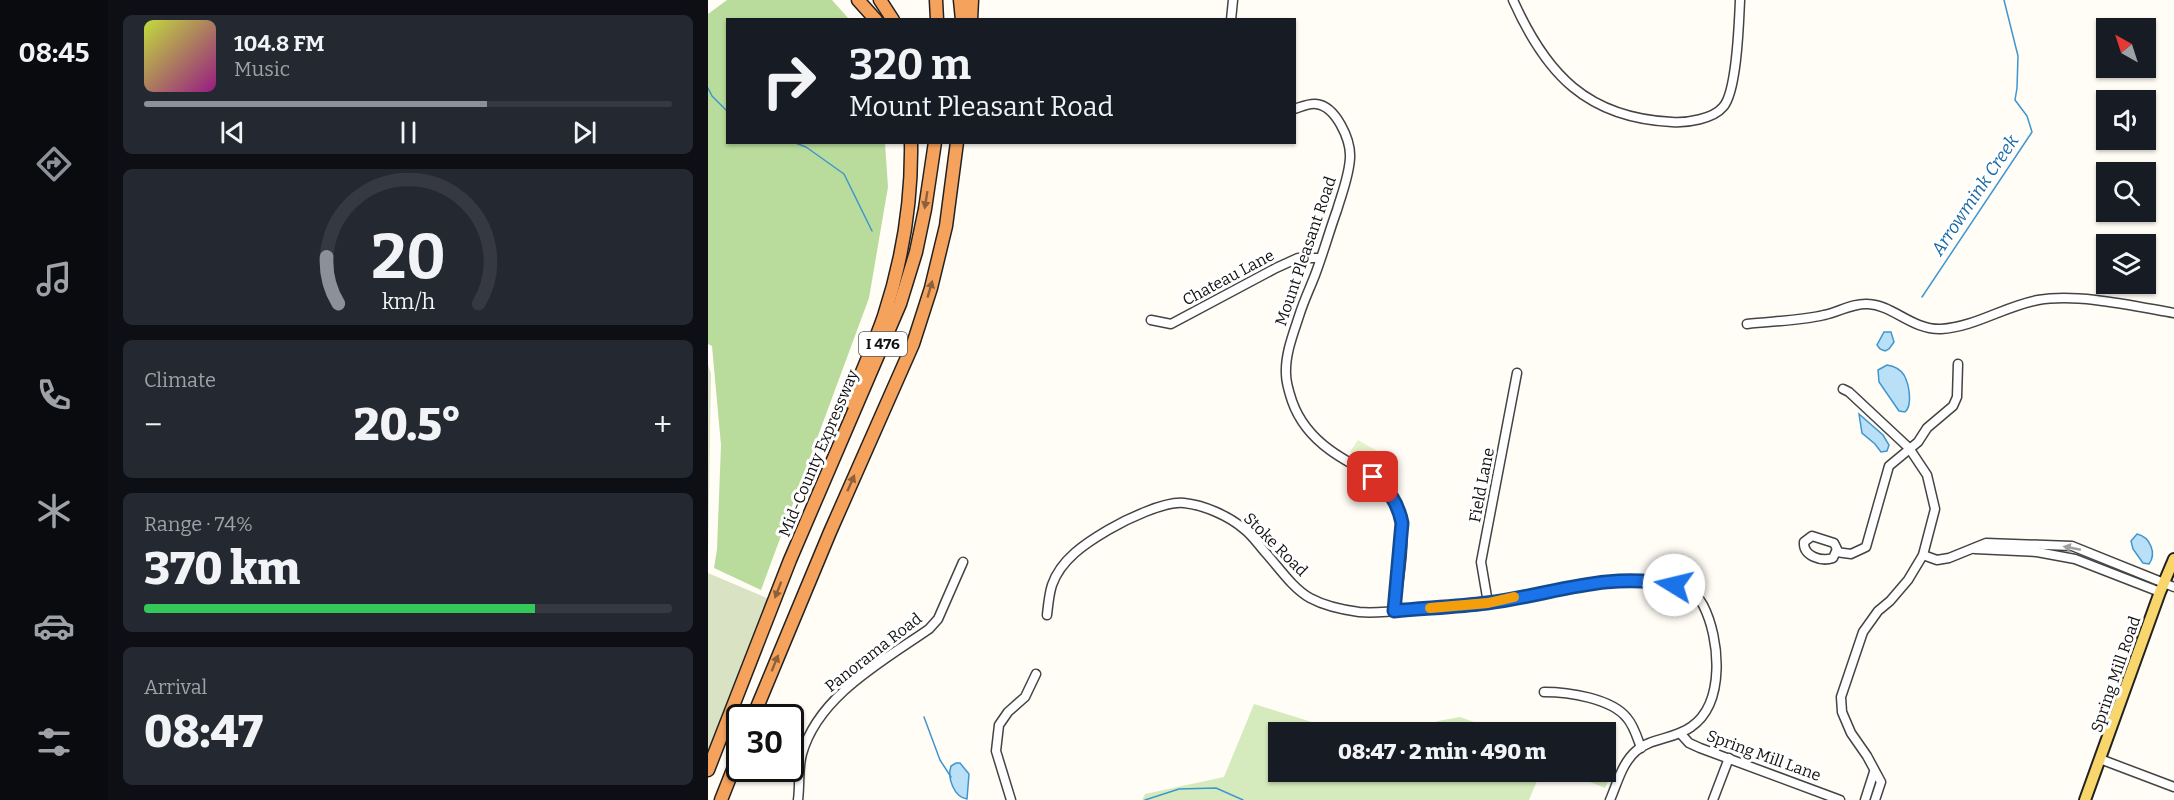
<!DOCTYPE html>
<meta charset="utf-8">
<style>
:root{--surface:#171b24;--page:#242831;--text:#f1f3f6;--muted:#9ea1a6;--line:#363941;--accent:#8c9099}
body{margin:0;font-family:Bitter,serif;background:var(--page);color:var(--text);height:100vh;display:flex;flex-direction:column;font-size:22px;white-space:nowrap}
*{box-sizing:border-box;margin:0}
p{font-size:20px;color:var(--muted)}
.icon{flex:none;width:33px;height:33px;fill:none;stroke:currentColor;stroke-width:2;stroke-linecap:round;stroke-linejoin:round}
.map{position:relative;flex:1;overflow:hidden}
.drawer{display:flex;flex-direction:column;gap:15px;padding:15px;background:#0d0f14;width:600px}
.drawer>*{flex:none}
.banner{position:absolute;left:18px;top:18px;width:570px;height:126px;border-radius:0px;box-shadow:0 2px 4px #0004;background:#171b24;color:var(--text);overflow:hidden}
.needle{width:39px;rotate:321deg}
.buttons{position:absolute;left:1388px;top:18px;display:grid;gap:12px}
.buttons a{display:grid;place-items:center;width:60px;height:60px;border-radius:0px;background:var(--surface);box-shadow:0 2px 4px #0004;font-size:30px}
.speed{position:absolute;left:18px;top:704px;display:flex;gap:12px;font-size:30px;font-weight:700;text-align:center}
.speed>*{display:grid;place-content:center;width:78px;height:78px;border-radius:50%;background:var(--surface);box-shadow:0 2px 4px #0004;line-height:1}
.speed .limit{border:3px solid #111;border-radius:9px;background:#fff;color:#111}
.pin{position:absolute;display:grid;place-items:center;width:51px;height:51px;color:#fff;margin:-26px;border-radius:12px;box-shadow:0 3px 9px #0006}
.me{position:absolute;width:66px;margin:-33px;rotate:279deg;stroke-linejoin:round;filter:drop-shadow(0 0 4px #0008)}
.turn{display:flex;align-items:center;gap:21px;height:126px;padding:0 24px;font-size:27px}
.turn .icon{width:78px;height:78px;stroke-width:2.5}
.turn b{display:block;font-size:42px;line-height:51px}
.big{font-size:45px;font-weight:800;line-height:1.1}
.drawer .widget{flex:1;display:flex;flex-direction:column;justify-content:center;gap:9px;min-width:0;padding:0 21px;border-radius:9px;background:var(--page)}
.drawer .dial{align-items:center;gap:0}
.dial svg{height:156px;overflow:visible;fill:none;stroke:var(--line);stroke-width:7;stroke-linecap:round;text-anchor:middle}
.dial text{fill:var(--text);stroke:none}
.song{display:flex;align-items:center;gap:18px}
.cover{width:72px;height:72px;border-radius:9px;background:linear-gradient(135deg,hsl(70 70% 55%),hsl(310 70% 35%))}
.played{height:6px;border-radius:3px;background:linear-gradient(90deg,var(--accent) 65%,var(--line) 65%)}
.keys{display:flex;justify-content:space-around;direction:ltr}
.heat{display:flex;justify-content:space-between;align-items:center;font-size:33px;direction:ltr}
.charge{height:9px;border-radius:4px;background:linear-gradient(90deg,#34c759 74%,var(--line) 0)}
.trip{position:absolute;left:560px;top:722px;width:348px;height:60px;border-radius:0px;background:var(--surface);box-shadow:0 2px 4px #0004;font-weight:800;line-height:60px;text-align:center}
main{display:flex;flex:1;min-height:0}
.tab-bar{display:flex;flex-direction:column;width:108px;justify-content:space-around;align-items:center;background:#090b0e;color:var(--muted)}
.tab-bar .icon{width:42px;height:42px}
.tab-bar .active{color:var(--accent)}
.tab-bar b{font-size:27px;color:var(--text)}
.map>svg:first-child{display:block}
.green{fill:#d5ebbd}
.forest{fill:#b9dc9c}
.cemetery{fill:#d9e3c4}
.pitch{fill:#e6f2cf}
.water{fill:#b9e0f7;stroke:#3f96cf;stroke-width:1.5}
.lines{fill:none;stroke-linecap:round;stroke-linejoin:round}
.stream{stroke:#3f96cf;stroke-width:1.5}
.minor-casing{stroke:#444;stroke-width:11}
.major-casing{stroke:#222;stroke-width:14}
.highway-casing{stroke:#222;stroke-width:15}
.minor{stroke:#fff;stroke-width:8}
.major{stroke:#f9d66b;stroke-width:10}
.highway{stroke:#f5a25d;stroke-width:12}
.oneway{fill:#8e613b}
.oneway2{fill:#a0a0a0}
.route-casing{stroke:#114b97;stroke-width:15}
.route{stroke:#1a73e8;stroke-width:10}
.slow{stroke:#f59e0b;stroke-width:10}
.labels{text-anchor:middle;stroke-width:6;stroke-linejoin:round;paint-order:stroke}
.shield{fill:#fff;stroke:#585858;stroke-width:1.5}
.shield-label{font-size:15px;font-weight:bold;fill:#111}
.street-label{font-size:16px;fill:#111;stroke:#fff}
.water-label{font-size:18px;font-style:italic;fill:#1768a6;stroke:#fff}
</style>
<main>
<nav class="tab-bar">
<b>08:45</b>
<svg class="icon active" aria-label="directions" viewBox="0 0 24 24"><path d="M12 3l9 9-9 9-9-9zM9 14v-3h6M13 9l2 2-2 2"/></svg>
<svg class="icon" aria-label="music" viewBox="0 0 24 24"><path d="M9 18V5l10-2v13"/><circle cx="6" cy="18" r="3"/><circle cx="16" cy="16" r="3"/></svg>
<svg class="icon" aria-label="phone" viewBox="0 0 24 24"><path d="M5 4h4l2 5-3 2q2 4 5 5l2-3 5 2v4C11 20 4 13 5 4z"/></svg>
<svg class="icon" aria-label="climate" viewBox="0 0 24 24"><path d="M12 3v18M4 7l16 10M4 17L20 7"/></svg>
<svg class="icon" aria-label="car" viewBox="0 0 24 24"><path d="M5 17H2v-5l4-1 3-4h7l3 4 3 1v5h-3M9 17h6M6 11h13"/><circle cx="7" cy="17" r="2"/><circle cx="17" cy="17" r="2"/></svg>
<svg class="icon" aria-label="filters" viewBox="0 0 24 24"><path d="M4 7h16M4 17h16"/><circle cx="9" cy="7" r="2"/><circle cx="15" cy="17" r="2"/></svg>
</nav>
<section class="drawer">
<div class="widget">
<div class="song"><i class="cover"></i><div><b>104.8 FM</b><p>Music</p></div></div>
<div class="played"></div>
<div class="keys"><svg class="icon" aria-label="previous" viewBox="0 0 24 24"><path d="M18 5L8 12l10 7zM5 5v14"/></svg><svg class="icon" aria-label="pause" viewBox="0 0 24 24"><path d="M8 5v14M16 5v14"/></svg><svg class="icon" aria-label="next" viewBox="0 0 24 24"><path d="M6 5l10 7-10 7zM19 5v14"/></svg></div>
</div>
<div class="widget dial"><svg viewBox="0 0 100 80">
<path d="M14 69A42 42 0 1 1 86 69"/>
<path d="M14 69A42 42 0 0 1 8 45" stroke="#8c9099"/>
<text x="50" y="56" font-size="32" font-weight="700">20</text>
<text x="50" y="72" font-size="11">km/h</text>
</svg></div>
<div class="widget"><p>Climate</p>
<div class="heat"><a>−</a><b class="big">20.5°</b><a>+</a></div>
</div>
<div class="widget"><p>Range · 74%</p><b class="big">370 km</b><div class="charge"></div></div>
<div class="widget"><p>Arrival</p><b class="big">08:47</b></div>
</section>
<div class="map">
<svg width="1466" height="800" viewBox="0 0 1466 800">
<rect width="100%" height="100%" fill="#fffdf5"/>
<!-- green -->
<g class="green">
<polygon points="546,704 636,732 570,732 570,771 833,771 821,800 434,800 437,794 516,777"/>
<polygon points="752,717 793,732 692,732 730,721"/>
<polygon points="855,771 897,771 904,773 897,788"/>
</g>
<!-- forest -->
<polygon class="forest" points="19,0 124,0 141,19 20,20 20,142 177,143 180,187 161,298 53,590 6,568 9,549 13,445 4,346 0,344 0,14"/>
<!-- cemetery -->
<g class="cemetery">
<polygon points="0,364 3,374 0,557"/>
<polygon points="0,573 66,601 0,769"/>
</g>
<!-- pitch -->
<polygon class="pitch" points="650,440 678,456 669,469 642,452"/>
<!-- water -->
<g class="water">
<polygon points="1176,332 1183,332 1186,342 1181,349 1177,351 1172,349 1169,345"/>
<path d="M1179 365C1186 366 1192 369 1196 375 1201 384 1205 405 1197 412L1191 411 1171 382 1170 370Z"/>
<polygon points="1151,414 1175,435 1181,445 1179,451 1173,452 1167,444 1154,433"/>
<path d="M1429 534C1442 537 1449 553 1441 564L1435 563 1425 549 1423 541Z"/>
<path d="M248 763H252L261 774 259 799C246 797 239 778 243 766Z"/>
</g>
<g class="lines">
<!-- stream -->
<g class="stream">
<polyline points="0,88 4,96 20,112"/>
<polyline points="85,142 98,147 136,174 164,231"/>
<polyline points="1214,297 1324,132 1319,116 1307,100 1309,88 1310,56 1296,0"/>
<polyline points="216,717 232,760 243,777"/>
<polyline points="437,800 471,789 508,788 535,800"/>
</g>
<!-- minor casing -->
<g class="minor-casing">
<g id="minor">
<path d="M805 0C838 74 879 118 964 122 979 123 1005 119 1015 107 1029 92 1031 22 1032 0"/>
<polyline points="523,20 525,0"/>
<path d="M586 109C593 107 601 103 608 104 628 106 643 140 642 158 641 176 634 193 629 210 621 232 615 254 607 275 602 288 597 298 592 313 586 332 577 353 578 374 578 383 581 392 584 401 591 421 604 437 622 450 646 468 678 477 690 507 700 532 690 584 686 611"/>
<polyline points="443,320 463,324 568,268 590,258 612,258"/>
<path d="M1039 324C1064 321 1091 321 1116 315 1131 312 1144 303 1160 304 1185 305 1204 330 1233 329 1267 327 1297 306 1330 300 1370 293 1426 306 1466 313"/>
<polyline points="1135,389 1141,392 1201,448 1219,475 1227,509 1215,555 1200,580 1182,601 1170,611 1155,632 1133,697 1134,712 1143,733 1159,756 1173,782 1167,800"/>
<path d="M1104 536 1126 543 1129 549 1125 558C1113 562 1095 556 1096 542Z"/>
<polyline points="1267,549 1329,552 1367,559 1452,592"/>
<polyline points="1128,552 1143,554 1158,547 1181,466 1210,442 1219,428 1245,406 1249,397 1250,364"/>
<polyline points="1215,555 1229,560 1241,558 1278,543 1364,546 1466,587"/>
<polyline points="780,603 773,562 809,373"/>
<path d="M339 615C340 606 341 594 344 585 353 559 378 543 400 530 417 520 456 501 476 503 496 505 521 516 536 529 544 535 550 544 556 551 570 566 584 588 602 598 615 605 636 610 651 612 672 614 695 610 717 608 738 606 761 606 782 603 826 595 969 555 995 605 1012 638 1018 703 983 727 967 739 942 738 928 751 914 763 909 784 902 800"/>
<path d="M836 692C860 692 903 698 919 718 926 726 929 737 933 748"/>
<polyline points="972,733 981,743 992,748 1132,800"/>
<polyline points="1392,759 1466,787"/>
<path d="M90 800C92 785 90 768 94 754 110 696 175 661 221 629L230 619 255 562"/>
<polyline points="303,800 288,751 291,725 300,712 317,697 328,674"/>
<polyline points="1005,800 1021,758"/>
<polyline points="1157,800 1166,772"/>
</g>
</g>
<!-- major casing -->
<g class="major-casing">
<polyline id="major" points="1377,800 1452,592 1466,559"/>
</g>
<!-- highway casing -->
<g class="highway-casing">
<g id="highway">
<polyline points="150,0 168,20"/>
<polyline points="172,0 185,20"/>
<polyline points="228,0 229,20"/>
<polyline points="252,0 254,20"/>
<polyline points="263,20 264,0"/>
<path d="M142 402C153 373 166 345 176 316 194 261 204 201 203 142"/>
<polyline points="45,717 122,532 205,344 223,288 238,226 249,142"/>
<polyline points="0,770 82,560 192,304 208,252 217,209 227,142"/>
<polyline points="13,800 32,752"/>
</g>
</g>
<!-- minor -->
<use href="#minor" class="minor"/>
<!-- major -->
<use href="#major" class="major"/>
<!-- highway -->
<use href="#highway" class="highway"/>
</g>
<!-- one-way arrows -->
<defs><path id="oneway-solid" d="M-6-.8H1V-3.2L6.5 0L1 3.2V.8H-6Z" transform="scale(1.5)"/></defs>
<g class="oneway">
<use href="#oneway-solid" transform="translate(218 200) rotate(99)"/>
<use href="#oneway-solid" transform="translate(222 289) rotate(-74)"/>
<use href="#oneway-solid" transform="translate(143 483) rotate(-66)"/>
<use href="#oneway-solid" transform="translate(70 590) rotate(111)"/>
<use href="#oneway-solid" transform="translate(67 663) rotate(-68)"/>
</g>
<use class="oneway2" href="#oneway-solid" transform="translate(1364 548) rotate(-169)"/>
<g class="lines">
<!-- route casing -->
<g class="route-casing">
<path id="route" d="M665 477C681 490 690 503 694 523L686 611C717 608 748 607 779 603 844 595 897 571 966 585"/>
</g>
<!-- route -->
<use href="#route" class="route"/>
<!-- slow -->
<polyline class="slow" points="722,608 780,603 806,597"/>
</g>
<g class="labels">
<!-- shield labels -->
<rect class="shield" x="151" y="332" width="48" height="24" rx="4.5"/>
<g class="shield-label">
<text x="175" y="349">I 476</text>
</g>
<!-- street labels -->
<g class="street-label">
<text transform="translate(597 251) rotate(-71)" y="6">Mount Pleasant Road</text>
<text transform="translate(520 277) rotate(-28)" y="6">Chateau Lane</text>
<text transform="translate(110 453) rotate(-67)" y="6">Mid-County Expressway</text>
<text transform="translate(773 485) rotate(-79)" y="6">Field Lane</text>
<text transform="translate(568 544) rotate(45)" y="6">Stoke Road</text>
<text transform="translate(165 652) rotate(-38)" y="6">Panorama Road</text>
<text transform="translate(1407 674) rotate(-71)" y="6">Spring Mill Road</text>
<text transform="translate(1056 755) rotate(20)" y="6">Spring Mill Lane</text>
</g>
<!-- water labels -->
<g class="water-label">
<text transform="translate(1267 195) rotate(-56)" y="6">Arrowmink Creek</text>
</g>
</g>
</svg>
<div class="buttons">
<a><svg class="needle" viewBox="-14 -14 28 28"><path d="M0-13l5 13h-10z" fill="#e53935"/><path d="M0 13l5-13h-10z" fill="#9ea1a6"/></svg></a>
<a><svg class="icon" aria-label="sound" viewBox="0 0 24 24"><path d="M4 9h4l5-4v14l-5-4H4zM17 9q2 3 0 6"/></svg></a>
<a><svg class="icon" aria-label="search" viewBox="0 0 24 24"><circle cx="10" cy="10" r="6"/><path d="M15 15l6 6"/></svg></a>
<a><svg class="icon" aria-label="layers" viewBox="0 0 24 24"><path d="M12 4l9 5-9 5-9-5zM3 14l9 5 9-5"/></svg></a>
</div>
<div class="speed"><div class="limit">30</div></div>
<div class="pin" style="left:665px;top:477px;background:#d93025"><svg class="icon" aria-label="arrive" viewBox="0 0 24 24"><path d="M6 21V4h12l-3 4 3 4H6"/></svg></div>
<svg class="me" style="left:966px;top:585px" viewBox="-20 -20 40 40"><circle r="19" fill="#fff"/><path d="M0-13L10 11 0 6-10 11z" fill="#1a73e8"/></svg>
<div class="trip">08:47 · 2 min · 490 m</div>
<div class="banner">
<div class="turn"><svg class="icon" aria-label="right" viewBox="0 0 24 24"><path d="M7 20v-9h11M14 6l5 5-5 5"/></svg><div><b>320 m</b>Mount Pleasant Road</div></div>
</div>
</div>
</main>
